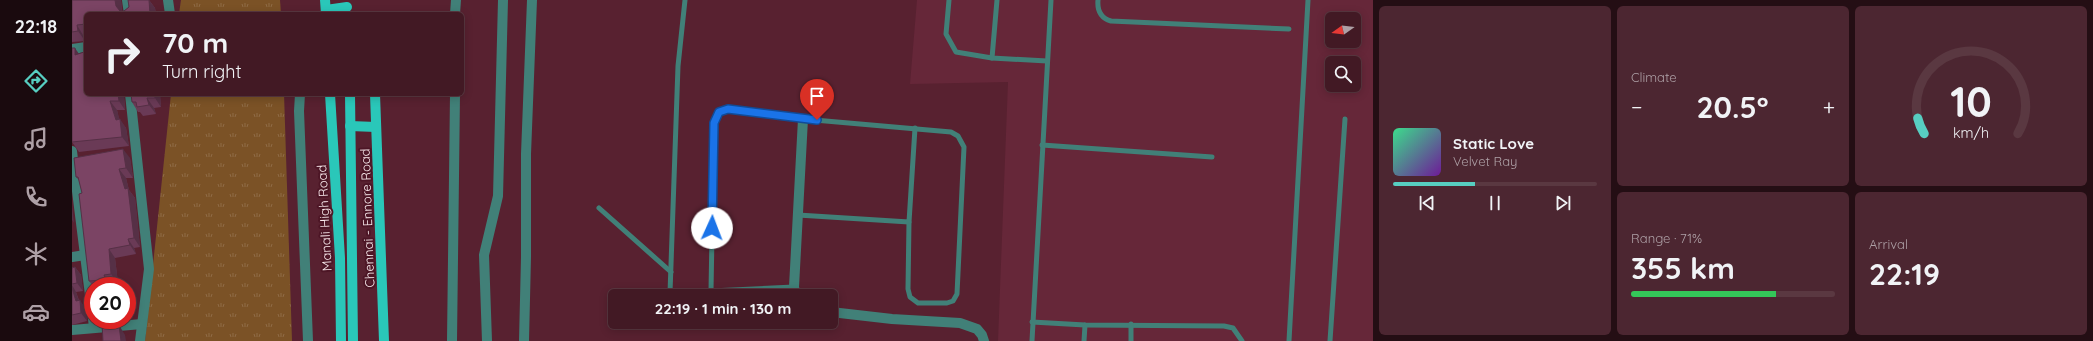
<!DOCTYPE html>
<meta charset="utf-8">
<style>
:root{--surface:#421924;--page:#4c2631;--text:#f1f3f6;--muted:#aea0a6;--line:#5a3841;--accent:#57cec1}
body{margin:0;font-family:Quicksand,sans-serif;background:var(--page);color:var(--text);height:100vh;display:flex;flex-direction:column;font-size:15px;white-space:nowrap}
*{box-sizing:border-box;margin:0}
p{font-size:13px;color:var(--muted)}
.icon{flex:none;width:22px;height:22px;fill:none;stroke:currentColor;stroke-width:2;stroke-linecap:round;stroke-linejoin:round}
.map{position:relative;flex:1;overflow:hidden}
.panel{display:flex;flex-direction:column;gap:6px;padding:6px;background:#240e14;width:720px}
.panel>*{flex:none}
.hud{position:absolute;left:12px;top:12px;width:380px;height:84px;border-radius:6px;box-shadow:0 2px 10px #0003,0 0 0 1px var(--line);background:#421924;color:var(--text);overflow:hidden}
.needle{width:26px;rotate:256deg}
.tools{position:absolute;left:1253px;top:12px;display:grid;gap:8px}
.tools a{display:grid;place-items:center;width:36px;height:36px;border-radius:6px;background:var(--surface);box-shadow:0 2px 10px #0003,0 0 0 1px var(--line);font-size:20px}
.speed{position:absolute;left:12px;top:277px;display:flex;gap:8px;font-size:20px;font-weight:700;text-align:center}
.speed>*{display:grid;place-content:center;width:52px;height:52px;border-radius:50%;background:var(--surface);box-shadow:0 2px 10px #0003,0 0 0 1px var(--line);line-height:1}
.speed .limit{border:6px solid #d22;background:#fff;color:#111}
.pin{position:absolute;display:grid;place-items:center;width:34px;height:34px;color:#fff;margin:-41px -17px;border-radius:50% 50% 50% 0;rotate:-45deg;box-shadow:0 0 4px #0007}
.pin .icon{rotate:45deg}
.me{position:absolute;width:44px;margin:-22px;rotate:2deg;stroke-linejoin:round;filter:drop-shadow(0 0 3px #0008)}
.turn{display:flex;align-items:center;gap:14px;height:84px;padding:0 12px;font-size:18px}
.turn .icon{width:52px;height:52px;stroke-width:2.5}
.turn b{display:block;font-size:28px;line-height:34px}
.big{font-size:30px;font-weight:700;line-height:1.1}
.panel .card{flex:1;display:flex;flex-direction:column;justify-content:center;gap:6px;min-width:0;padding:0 14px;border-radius:6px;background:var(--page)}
.panel .dial{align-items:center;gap:0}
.dial svg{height:104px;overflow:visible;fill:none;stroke:var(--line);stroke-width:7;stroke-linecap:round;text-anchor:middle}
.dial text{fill:var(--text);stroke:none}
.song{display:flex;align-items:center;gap:12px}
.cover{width:48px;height:48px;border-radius:6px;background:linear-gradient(135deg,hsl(150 70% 55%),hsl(280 70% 35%))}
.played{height:4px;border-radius:2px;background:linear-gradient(90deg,var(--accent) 40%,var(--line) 40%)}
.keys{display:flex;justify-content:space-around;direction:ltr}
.heat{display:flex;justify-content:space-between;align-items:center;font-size:22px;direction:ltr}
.charge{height:6px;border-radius:3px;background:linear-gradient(90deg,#34c759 71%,var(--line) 0)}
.panel .tiles{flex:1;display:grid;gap:6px;grid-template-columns:repeat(3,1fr)}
.card:first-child{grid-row:span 2}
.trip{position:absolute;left:536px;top:289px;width:230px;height:40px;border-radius:6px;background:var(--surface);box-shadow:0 2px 10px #0003,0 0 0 1px var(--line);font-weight:700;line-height:40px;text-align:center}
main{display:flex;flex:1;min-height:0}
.menu{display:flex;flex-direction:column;width:72px;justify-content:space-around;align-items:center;background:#1a0a0e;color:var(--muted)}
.menu .icon{width:28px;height:28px}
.menu .on{color:var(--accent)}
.menu b{font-size:18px;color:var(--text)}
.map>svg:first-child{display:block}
.built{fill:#662739;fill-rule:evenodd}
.grass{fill:url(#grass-tufts)}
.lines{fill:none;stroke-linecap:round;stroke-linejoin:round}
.lane{stroke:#418078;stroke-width:5}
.street{stroke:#418078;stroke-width:10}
.primary{stroke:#2ac7b9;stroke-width:10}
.wall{fill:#6a3a56}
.shaded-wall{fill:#563046}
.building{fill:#7b4464;stroke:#563046}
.route-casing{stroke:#114b97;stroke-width:10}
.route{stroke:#1a73e8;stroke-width:7}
.labels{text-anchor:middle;stroke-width:4;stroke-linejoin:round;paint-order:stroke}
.street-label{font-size:13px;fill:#fbecef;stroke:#4d1626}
</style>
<main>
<nav class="menu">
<b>22:18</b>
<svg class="icon on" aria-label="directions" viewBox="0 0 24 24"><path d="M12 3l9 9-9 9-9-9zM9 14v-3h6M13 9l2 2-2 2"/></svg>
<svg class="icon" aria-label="music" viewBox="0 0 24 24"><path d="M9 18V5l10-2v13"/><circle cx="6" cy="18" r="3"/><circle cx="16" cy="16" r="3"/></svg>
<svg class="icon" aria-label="phone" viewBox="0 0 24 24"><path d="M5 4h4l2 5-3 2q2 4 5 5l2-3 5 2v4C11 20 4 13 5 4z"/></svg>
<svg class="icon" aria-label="climate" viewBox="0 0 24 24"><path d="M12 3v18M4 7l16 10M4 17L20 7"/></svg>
<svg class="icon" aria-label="car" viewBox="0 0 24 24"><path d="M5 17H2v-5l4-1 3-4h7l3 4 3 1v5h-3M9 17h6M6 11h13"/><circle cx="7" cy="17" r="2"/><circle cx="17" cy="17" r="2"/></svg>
</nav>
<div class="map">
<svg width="1301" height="341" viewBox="0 0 1301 341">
<defs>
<pattern id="grass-tufts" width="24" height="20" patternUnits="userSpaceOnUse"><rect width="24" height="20" fill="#7b5226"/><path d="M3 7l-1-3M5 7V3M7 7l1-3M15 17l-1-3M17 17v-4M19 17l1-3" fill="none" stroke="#8f6b46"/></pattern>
</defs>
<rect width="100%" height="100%" fill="#582130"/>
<!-- built -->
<path class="built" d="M845 0H1301V341H926L936 82 838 84ZM1260 19H1282V41H1260ZM1260 63H1282V85H1260Z"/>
<!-- grass -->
<g class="grass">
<polygon points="109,0 208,0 209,14 107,14"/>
<polygon points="99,94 212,94 220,341 73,341"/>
</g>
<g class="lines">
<!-- lane -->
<g class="lane">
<polyline points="613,0 606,66 598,293 639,291"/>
<polyline points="877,0 874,34 884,52 920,58 975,61"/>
<path d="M1026 0C1025 11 1029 18 1039 21L1217 29"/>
<polyline points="920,58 925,0"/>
<polyline points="970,145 1140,157"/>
<polyline points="527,208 599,272"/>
<polyline points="726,215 837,222 843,128"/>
<path d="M722 287 639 291 642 123C644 115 648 111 656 109L731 119 879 132 886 136 892 147 885 294 881 301 875 303H846L838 297 836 289 837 222"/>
<polyline points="960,322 1013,325 1152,326 1161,328 1170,341"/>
<polyline points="960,341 979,0"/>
<polyline points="1012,341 1013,325"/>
<polyline points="1059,341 1059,324"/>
<polyline points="1217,341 1236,0"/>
<polyline points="1258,341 1273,119"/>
</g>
<!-- street -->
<g class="street">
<polyline points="55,0 57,14"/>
<polyline points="96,0 98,14"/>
<polyline points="383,14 384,0"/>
<polyline points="0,49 14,47"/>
<polyline points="58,94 77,269 68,341"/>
<polyline points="228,94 227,111 236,341"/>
<polyline points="0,151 22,327"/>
<polyline points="0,257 13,255"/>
<polyline points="724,296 722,287 731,119"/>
<polyline points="759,312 820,319 888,323 905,329 910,335 912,341"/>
<polyline points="0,330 70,324"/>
<polyline points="380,341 383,94"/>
<polyline points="415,341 412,255 426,196 431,0"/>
<polyline points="452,341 454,257 454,154 460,0"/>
</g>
<!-- primary -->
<g class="primary">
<polyline points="253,0 254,14"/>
<polyline points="254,10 275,7"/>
<polyline points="258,94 268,258 269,341"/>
<polyline points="278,94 281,341"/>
<polyline points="303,94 312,341"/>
<polyline points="278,126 304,127"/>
</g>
</g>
<!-- wall -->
<g class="wall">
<polygon points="0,0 49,0 50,11 52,11 57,7 56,0 77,0 83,8 84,14 14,14 14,34 11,35 13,41 0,42"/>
<polygon points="12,52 14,55 14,94 52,95 53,110 45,110 47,119 54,128 57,146 7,152 0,142 7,54"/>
<polygon points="88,94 89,107 82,108 84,114 71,116 68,112 66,112 60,102"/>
<polygon points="58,158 61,178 54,178 57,190 63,198 68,247 62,248 64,254 43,258 46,283 39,284 39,286 21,286 17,281 10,193 7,180 4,177"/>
<polygon points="0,267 1,268 3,267 9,275 11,291 4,292 7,300 13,308 15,321 0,325"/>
<polygon points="29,320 41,320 29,321"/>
</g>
<!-- shaded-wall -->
<g class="shaded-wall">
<polygon points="43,0 49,0 50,14 44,6"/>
<polygon points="71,0 77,0 83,8 84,14 78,14"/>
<polygon points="5,25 11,35 13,41 6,31"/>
<polygon points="3,48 9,57 3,55"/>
<polygon points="46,94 51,94 52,95 53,110 47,101"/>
<polygon points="82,94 88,94 89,107 83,98"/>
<polygon points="75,98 82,108 84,114 77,105"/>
<polygon points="38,101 45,110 49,125 48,119 54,128 57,146 50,137 44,120"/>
<polygon points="51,149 58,158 61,178 54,168"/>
<polygon points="47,169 54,178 57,190 63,198 68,247 62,238 53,189"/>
<polygon points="0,205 2,223 0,220"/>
<polygon points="56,239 62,248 64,254 58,245"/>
<polygon points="37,249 43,258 46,283 39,274"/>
<polygon points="3,267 9,275 11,291 5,283"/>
<polygon points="32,275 39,284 39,286 38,286 34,280"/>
<polygon points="0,285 4,292 8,305 8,300 13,308 15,321 9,313 4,301 0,288"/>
<polygon points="47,325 53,335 54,341 49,341"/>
</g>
<!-- building -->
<g class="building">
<polygon points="0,0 43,0 44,6 48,11 52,11 57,7 56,0 77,0 78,14 14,14 14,24 5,25 6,31 0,32"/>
<polygon points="0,48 3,48 3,55 12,52 14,59 14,94 46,94 47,101 38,101 44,120 48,119 50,137 0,142"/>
<polygon points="59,94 82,94 83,98 75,98 77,105 65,107 64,102 60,102"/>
<polygon points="51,149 54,168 47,169 53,189 56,188 62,238 56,239 58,245 37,249 39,274 32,275 34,280 17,281 7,194 10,193 6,177 4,177 2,158"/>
<polygon points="3,267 5,283 0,284 0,268"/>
<polygon points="0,288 4,301 8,300 9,313 0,315"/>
<polygon points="44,323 47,325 49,341 31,341 30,324"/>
</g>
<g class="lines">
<!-- route casing -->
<g class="route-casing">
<polyline id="route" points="640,228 642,123 647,112 656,109 745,120"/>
</g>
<!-- route -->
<use href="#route" class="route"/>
</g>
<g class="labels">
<!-- street labels -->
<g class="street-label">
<text transform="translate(252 218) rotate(-93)" y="5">Manali High Road</text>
<text transform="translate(295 218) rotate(-92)" y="5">Chennai - Ennore Road</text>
</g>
</g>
</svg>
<div class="tools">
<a><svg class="needle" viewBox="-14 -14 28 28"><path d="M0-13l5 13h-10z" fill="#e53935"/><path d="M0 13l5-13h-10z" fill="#aea0a6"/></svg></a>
<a><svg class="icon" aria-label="search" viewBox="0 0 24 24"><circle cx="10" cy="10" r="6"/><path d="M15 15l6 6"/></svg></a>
</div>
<div class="speed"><div class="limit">20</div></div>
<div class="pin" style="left:745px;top:120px;background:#d93025"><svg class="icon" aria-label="arrive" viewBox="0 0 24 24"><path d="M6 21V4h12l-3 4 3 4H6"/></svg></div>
<svg class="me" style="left:640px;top:228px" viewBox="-20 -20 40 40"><circle r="19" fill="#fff"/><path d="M0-13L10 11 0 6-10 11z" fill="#1a73e8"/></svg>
<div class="trip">22:19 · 1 min · 130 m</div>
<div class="hud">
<div class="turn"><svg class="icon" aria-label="right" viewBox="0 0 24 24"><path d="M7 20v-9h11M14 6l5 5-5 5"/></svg><div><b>70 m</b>Turn right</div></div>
</div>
</div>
<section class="panel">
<div class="tiles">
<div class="card">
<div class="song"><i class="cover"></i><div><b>Static Love</b><p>Velvet Ray</p></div></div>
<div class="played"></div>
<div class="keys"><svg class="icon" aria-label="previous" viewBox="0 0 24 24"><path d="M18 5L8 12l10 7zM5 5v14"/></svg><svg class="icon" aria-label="pause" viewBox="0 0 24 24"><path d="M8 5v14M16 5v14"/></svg><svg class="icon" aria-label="next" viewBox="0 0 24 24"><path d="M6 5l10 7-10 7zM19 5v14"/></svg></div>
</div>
<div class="card"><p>Climate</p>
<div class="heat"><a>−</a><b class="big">20.5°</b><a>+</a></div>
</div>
<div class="card dial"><svg viewBox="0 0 100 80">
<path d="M14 69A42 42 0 1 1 86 69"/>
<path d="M14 69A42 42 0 0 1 9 57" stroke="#57cec1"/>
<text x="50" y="56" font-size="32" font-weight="700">10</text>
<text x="50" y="72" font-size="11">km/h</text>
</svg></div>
<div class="card"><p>Range · 71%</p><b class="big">355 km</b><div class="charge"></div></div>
<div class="card"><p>Arrival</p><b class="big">22:19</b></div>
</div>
</section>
</main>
